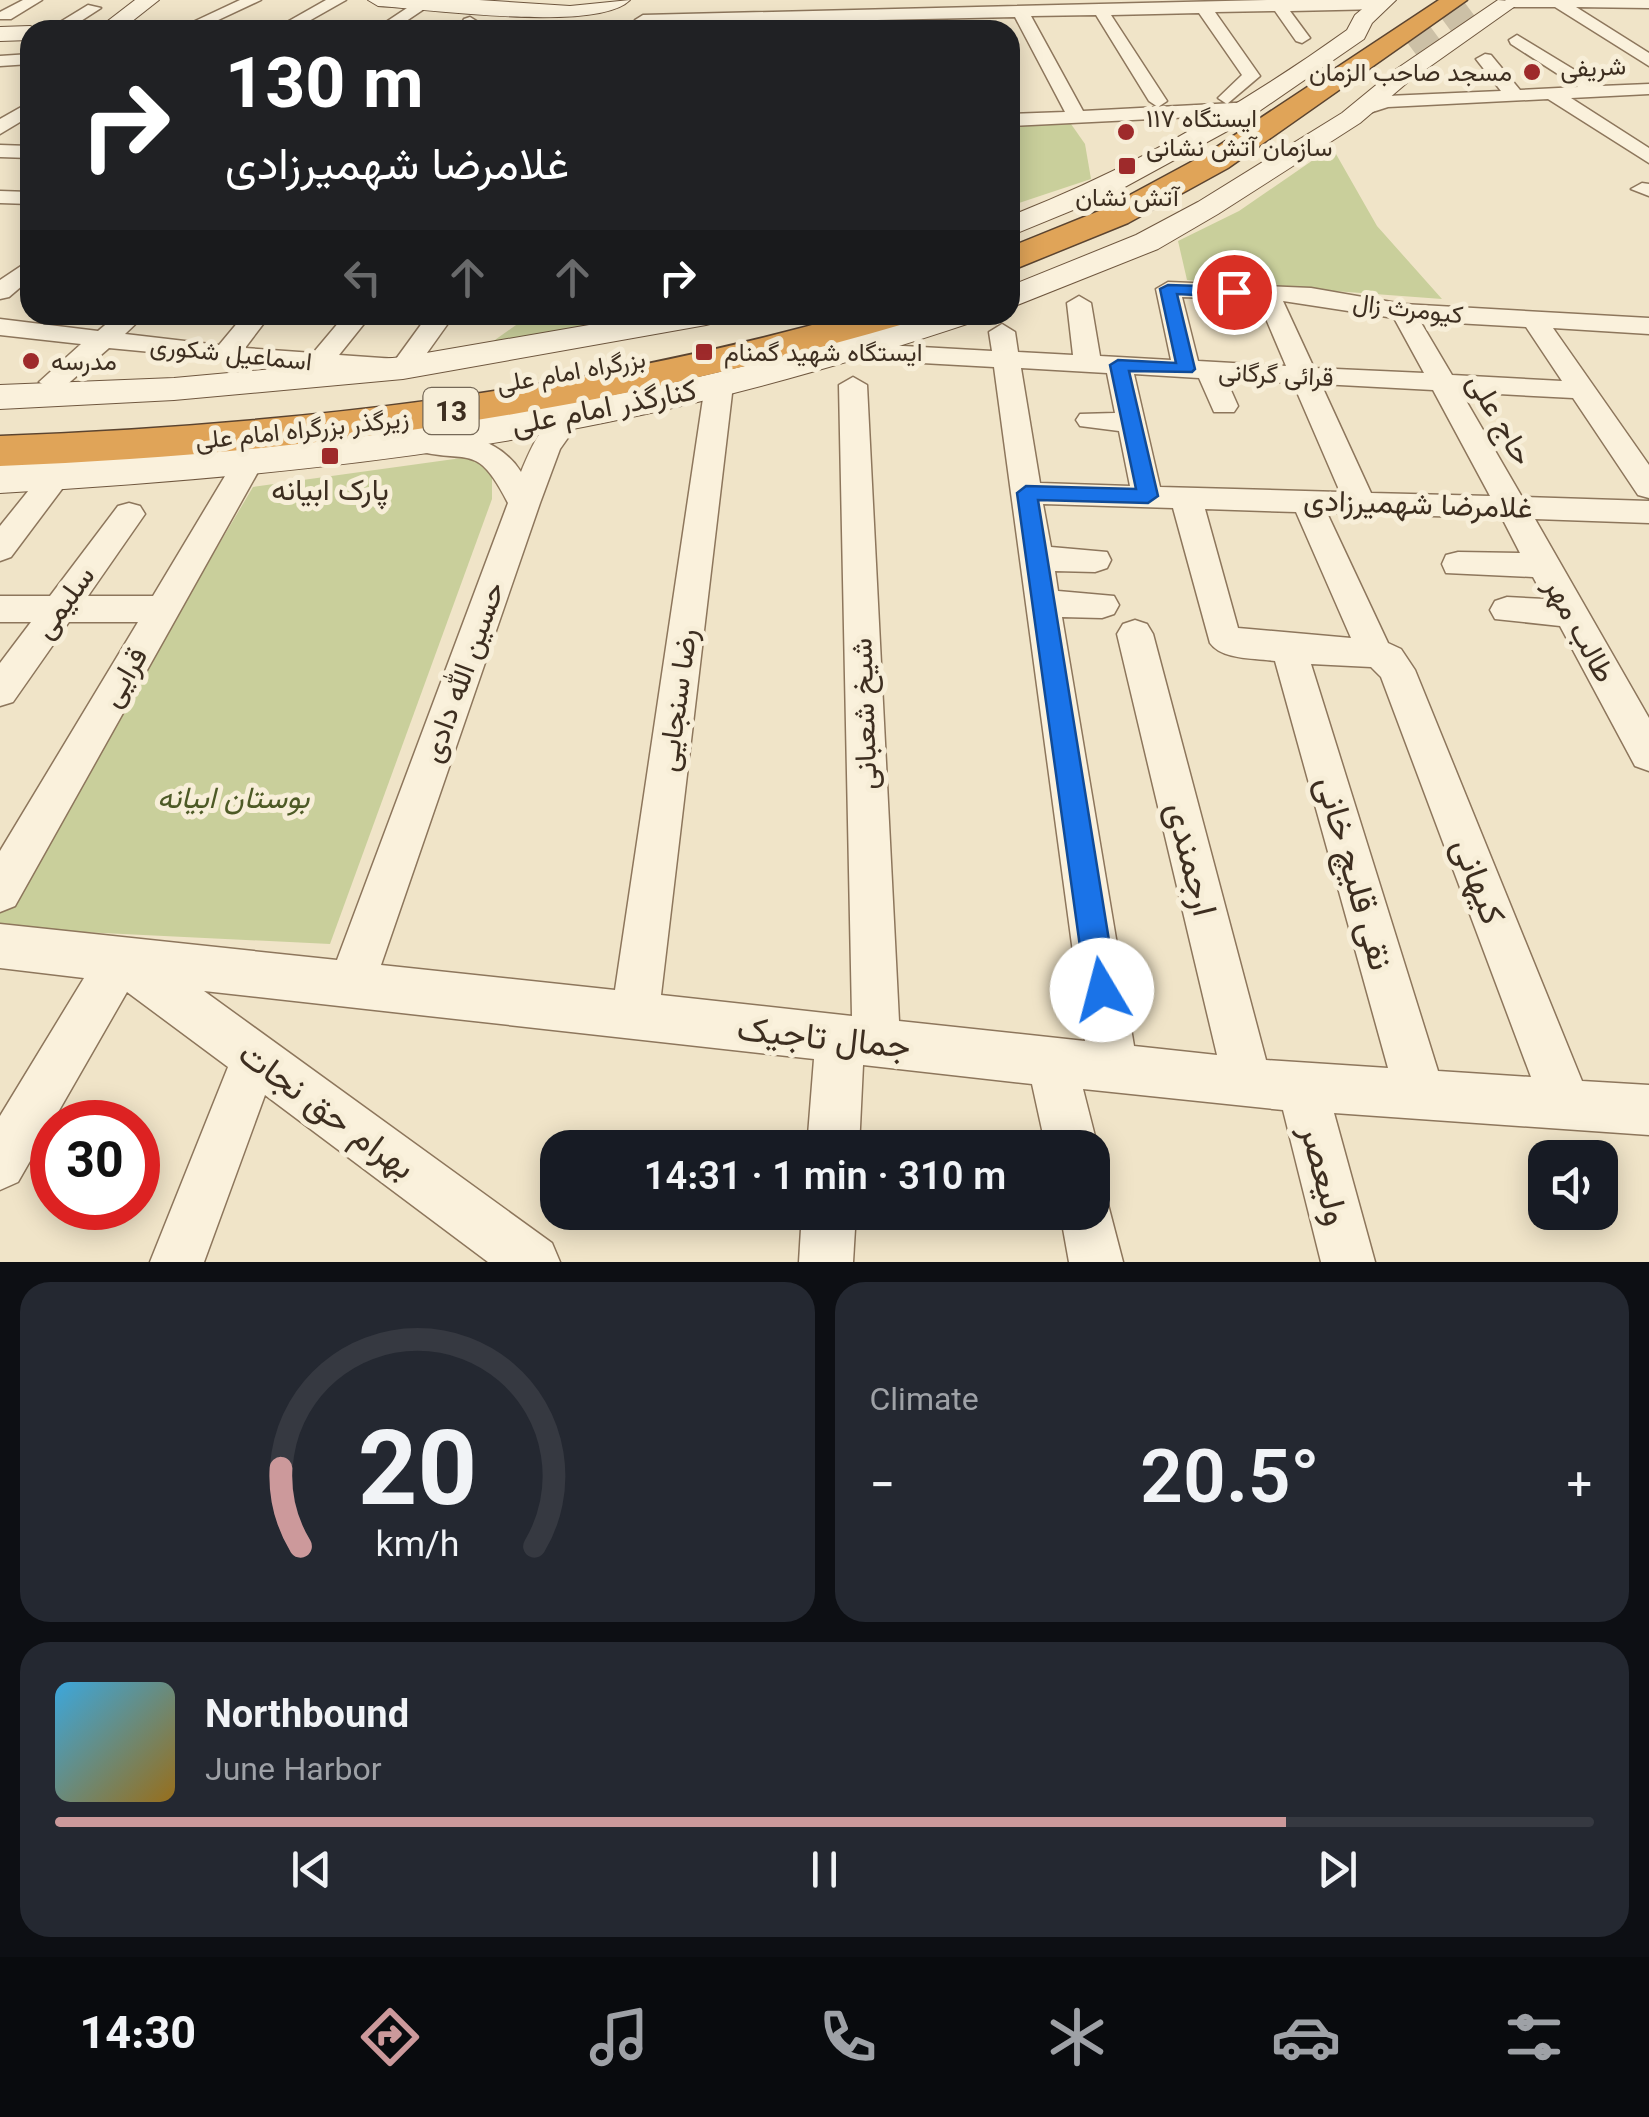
<!DOCTYPE html>
<meta charset="utf-8">
<style>
:root{--surface:#171b24;--page:#242831;--text:#f1f3f6;--muted:#9ea1a6;--line:#363941;--accent:#cc999b}
body{margin:0;font-family:Georgia,Vazirmatn,serif;background:var(--page);color:var(--text);height:100vh;display:flex;flex-direction:column;font-size:38px;white-space:nowrap}
*{box-sizing:border-box;margin:0}
p{font-size:32px;color:var(--muted)}
.icon{flex:none;width:55px;height:55px;fill:none;stroke:currentColor;stroke-width:2;stroke-linecap:round;stroke-linejoin:round}
.map{position:relative;height:1262px;overflow:hidden}
.details{display:flex;flex-direction:column;gap:20px;padding:20px;background:#0d0f14;flex:1}
.details>*{flex:none}
.hud{position:absolute;left:20px;top:20px;width:1000px;height:305px;border-radius:30px;box-shadow:0 5px 25px #0003;background:#202124;color:#fff;overflow:hidden}
.buttons{position:absolute;left:1528px;top:1140px;display:grid;gap:20px}
.buttons a{display:grid;place-items:center;width:90px;height:90px;border-radius:20px;background:var(--surface);box-shadow:0 5px 25px #0003;font-size:50px}
.speed{position:absolute;left:30px;top:1100px;display:flex;gap:20px;font-size:50px;font-weight:700;text-align:center}
.speed>*{display:grid;place-content:center;width:130px;height:130px;border-radius:50%;background:var(--surface);box-shadow:0 5px 25px #0003;line-height:1}
.speed .limit{border:15px solid #d22;background:#fff;color:#111}
.pin{position:absolute;display:grid;place-items:center;width:85px;height:85px;color:#fff;margin:-42px;border:5px solid #fff;border-radius:50%;box-shadow:0 2px 10px #0007}
.me{position:absolute;width:110px;margin:-55px;rotate:352deg;stroke-linejoin:round;filter:drop-shadow(0 0 8px #0008)}
.turn{display:flex;align-items:center;gap:35px;height:210px;padding:0 40px;font-size:45px}
.turn .icon{width:130px;height:130px;stroke-width:2.5}
.turn b{display:block;font-size:70px;line-height:85px}
.lanes{display:flex;align-items:center;height:95px;padding:0 40px;background:#0003;justify-content:center;gap:50px;direction:ltr}
.lanes .off{opacity:.35}
.big{font-size:75px;font-weight:600;line-height:1.1}
.details .tile{flex:1;display:flex;flex-direction:column;justify-content:center;gap:15px;min-width:0;padding:0 35px;border-radius:30px;background:var(--page)}
.details .dial{align-items:center;gap:0}
.dial svg{height:260px;overflow:visible;fill:none;stroke:var(--line);stroke-width:7;stroke-linecap:round;text-anchor:middle}
.dial text{fill:var(--text);stroke:none}
.song{display:flex;align-items:center;gap:30px}
.cover{width:120px;height:120px;border-radius:15px;background:linear-gradient(135deg,hsl(200 70% 55%),hsl(40 70% 35%))}
.played{height:10px;border-radius:5px;background:linear-gradient(90deg,var(--accent) 80%,var(--line) 80%)}
.keys{display:flex;justify-content:space-around;direction:ltr}
.heat{display:flex;justify-content:space-between;align-items:center;font-size:55px;direction:ltr}
.details .tiles{flex:1;display:grid;gap:20px;grid-template-columns:1fr 1fr}
.tile:last-child{grid-column:span 2}
.trip{position:absolute;left:540px;top:1130px;width:570px;height:100px;border-radius:30px;background:var(--surface);box-shadow:0 5px 25px #0003;font-weight:600;line-height:100px;text-align:center}
.menu{display:flex;height:160px;justify-content:space-around;align-items:center;background:#090b0e;color:var(--muted)}
.menu .icon{width:70px;height:70px}
.menu .selected{color:var(--accent)}
.menu b{font-size:45px;color:var(--text)}
.map>svg:first-child{display:block}
.green{fill:#c9cf9b}
.lines{fill:none;stroke-linecap:round;stroke-linejoin:round}
.highway-tunnel{stroke:#ccc0a6;stroke-width:28;stroke-dasharray:28 14;stroke-linecap:butt}
.street-casing{stroke:#8d765c;stroke-width:3}
.secondary-casing{stroke:#6f573f;stroke-width:2}
.highway-casing{stroke:#5b4430;stroke-width:3}
.street{fill:#faf1dc;fill-rule:evenodd}
.secondary{fill:#faf1dc;fill-rule:evenodd}
.highway{fill:#e0a458;fill-rule:evenodd}
.route{fill:#1a73e8;stroke:#114b97;stroke-width:2.5}
.poi-dot{fill:#9e2a2b;stroke:#f7eed8;stroke-width:4}
.labels{text-anchor:middle;stroke-width:10;stroke-linejoin:round;paint-order:stroke}
.far-street-label{font-size:25px;fill:#3d2e20;stroke:#f7eed8}
.far-poi-label{font-size:25px;fill:#3d2e20;stroke:#f7eed8;text-anchor:start}
.shield{fill:#f7eed8;stroke:#756857;stroke-width:2.5}
.shield-label{font-size:28px;font-weight:bold;fill:#3d2e20}
.street-label{font-size:30px;fill:#3d2e20;stroke:#f7eed8}
.poi-label{font-size:30px;fill:#3d2e20;stroke:#f7eed8}
.park-label{font-size:30px;font-style:italic;fill:#4d5a26;stroke:#f7eed8}
.near-street-label{font-size:35px;fill:#3d2e20;stroke:#f7eed8}
</style>
<div class="map">
<svg width="1649" height="1262" viewBox="0 0 1649 1262">
<rect width="100%" height="100%" fill="#f0e4c8"/>
<!-- green -->
<g class="green">
<polygon points="1071,124 1085,144 1091,179 1010,206 1010,126"/>
<polygon points="1332,147 1377,226 1442,299 1187,280 1178,241 1239,211"/>
<polygon points="530,315 606,315 637,323 485,347"/>
<polygon points="476,456 492,473 492,499 330,944 0,928 0,913 253,487"/>
</g>
<g class="lines">
<!-- highway-tunnel -->
<polyline class="highway-tunnel" points="1412,49 1478,0"/>
<!-- street casing -->
<g class="street-casing">
<g id="street">
<polygon points="23,0 42,0 11,19 0,19 0,12"/>
<polygon points="240,0 261,0 197,30 178,29"/>
<polygon points="326,0 346,0 293,30 273,30"/>
<polygon points="419,0 433,3 393,30 374,30"/>
<polygon points="1267,0 1385,0 1390,4 1382,9 1290,11 1310,38 1302,43 1296,41 1275,11 1215,12 1260,76 1227,104 1218,98 1242,75 1199,13 1111,15 1167,101 1158,107 1149,101 1096,15 1031,16 1083,111 1253,102 1262,108 1253,114 1010,126 1010,114 1065,112 1015,17 643,25 635,20 643,15"/>
<polygon points="1505,0 1649,0 1649,8 1576,7 1649,53 1649,66 1555,7 1511,7"/>
<polygon points="88,5 101,8 67,30 47,30"/>
<polygon points="470,17 478,22 474,30 458,30 464,19"/>
<polygon points="1517,35 1601,86 1649,84 1649,94 1571,98 1649,148 1649,163 1548,99 1388,107 1360,116 1351,110 1387,96 1501,91 1476,59 1485,54 1491,55 1520,90 1578,87 1511,44 1509,40"/>
<polygon points="30,54 30,64 0,66 0,56"/>
<polygon points="30,102 30,116 0,134 0,119"/>
<polygon points="0,145 30,146 30,158 0,157"/>
<polygon points="1642,183 1649,184 1649,196 1631,189"/>
<polygon points="0,191 30,192 30,204 0,203"/>
<polygon points="30,260 30,279 9,297 0,299 0,280"/>
<path d="M1168 282 1311 288 1403 304 1649 318V334L1553 328 1649 465V498L1638 495 1573 398 1461 392 1522 497 1649 501V523L1535 519 1649 718V771L1635 766 1560 626 1495 619 1490 610 1495 601 1507 597 1545 599 1533 577 1446 573 1442 564 1446 555 1458 552 1520 553 1502 518 1327 513 1388 643 1401 649 1415 670 1582 1081 1649 1085V1135L1334 1113 1375 1262H1321L1283 1110 1083 1089 1098 1148 1092 1160V1148H1046L1032 1084 863 1065 859 1148H807L814 1059 204 991 552 1243 560 1262H488L265 1095 204 1262H150L228 1067 127 992 18 1182 0 1190V1116L84 978 0 968V924L337 960 508 503C476 440 469 465 413 450L408 443 413 436C451 426 500 438 521 472 531 448 550 401 580 409L584 415 560 449 540 503 381 965 615 990 705 385 719 377 733 385 661 995 852 1016 839 385 853 377 867 385 899 1021 1085 1041 994 367 850 359 837 351 850 343 992 351 989 332 1002 324 1015 332 1018 352 1073 355 1067 303 1079 296 1091 303 1100 356 1171 360 1156 289ZM1182 297 1258 300 1286 366 1198 361ZM1283 301 1394 318 1424 373 1314 368ZM1420 321 1526 327 1562 381 1452 375ZM1021 368 1107 373 1115 413 1080 414 1076 420 1080 426 1119 431 1130 486 1040 483ZM1134 374 1199 378 1214 412H1234L1238 406 1226 379 1293 383 1340 492 1160 487ZM1321 384 1433 390 1490 496 1371 493ZM1043 504 1173 508 1210 643C1222 660 1254 658 1275 661L1388 1068 1266 1060 1153 634 1147 624 1135 620 1123 624 1117 634 1217 1055 1134 1046 1062 617 1102 618 1114 614 1119 605 1114 596 1058 591 1055 571 1095 572 1107 568 1111 560 1107 552 1051 547ZM1205 509 1296 512 1351 638 1238 628ZM1311 664 1371 667 1381 677 1531 1077 1438 1071Z"/>
<polygon points="117,315 145,315 125,334 219,345 244,315 270,315 245,348 313,353 345,315 371,315 339,355 396,359 428,315 454,315 412,374 403,376 109,348 63,388 53,390 39,382 81,344 0,335 0,319 98,331"/>
<polygon points="248,453 259,456 263,463 15,906 0,912 0,851 138,622 69,622 13,702 0,706 0,663 31,622 0,622 0,596 50,596 118,506 129,503 140,506 145,514 88,596 153,596 237,456"/>
<polygon points="56,467 67,470 71,477 11,557 0,561 0,526 45,470"/>
<polygon points="1092,1188 1105,1193 1123,1262 1069,1262 1060,1212 1092,1212"/>
<polygon points="802,1212 856,1212 853,1262 799,1262"/>
</g>
</g>
<!-- secondary casing -->
<g class="secondary-casing">
<g id="secondary">
<polygon points="135,0 159,0 121,30 96,30"/>
<path d="M368 0H479L570 6 630 0C598 33 429 9 378 6Z"/>
<path d="M1373 0H1396L1372 23 1364 39 1242 123 1112 194 1010 236V216C1131 169 1241 106 1347 30L1355 15Z"/>
<polygon points="1498,0 1521,2 1408,82 1360,123 1218,214 1158,249 1010,308 1010,286 1136,235 1198,202 1342,113 1392,72"/>
<polygon points="30,26 39,30 30,30 30,40 0,41 0,27"/>
<polygon points="647,315 723,315 718,322 706,325 403,379 174,400 0,409 0,385 174,378 403,357"/>
<path d="M926 315H978L973 322C853 362 732 397 608 422 408 463 204 481 0 493V465C315 448 625 412 926 315Z"/>
</g>
</g>
<!-- highway casing -->
<g class="highway-casing">
<g id="highway">
<polygon points="1439,0 1467,0 1228,168 1128,223 1010,271 1010,247 1104,209 1206,154"/>
<path d="M849 315H913L907 323C601 412 318 453 0 466V436C288 425 571 393 849 315Z"/>
</g>
</g>
<!-- street -->
<use href="#street" class="street"/>
<!-- secondary -->
<use href="#secondary" class="secondary"/>
<!-- highway -->
<use href="#highway" class="highway"/>
</g>
<!-- route -->
<polygon class="route" points="1168,285 1234,287 1242,292 1234,297 1177,294 1195,369 1192,372 1129,371 1158,496 1148,503 1038,500 1117,990 1112,1001 1102,1006 1091,1001 1086,990 1017,493 1026,486 1136,489 1110,365 1118,360 1176,363 1160,289"/>
<!-- markers -->
<g class="poi-dot">
<circle cx="1532" cy="72" r="10"/>
<circle cx="1126" cy="132" r="10"/>
<rect x="1117" y="156" width="20" height="20" rx="5"/>
<rect x="694" y="342" width="20" height="20" rx="5"/>
<circle cx="31" cy="361" r="10"/>
<rect x="320" y="446" width="20" height="20" rx="5"/>
</g>
<g class="labels">
<!-- far-street labels -->
<g class="far-street-label">
<text transform="translate(1593 67) rotate(-3)" y="9">شریفی</text>
<text transform="translate(1408 308) rotate(7)" y="9">کیومرث زال</text>
<text transform="translate(231 353) rotate(6)" y="9">اسماعیل شکوری</text>
<text transform="translate(571 371) rotate(-10)" y="9">بزرگراه امام علی</text>
<text transform="translate(1276 374) rotate(3)" y="9">قرائی گرگانی</text>
<text transform="translate(302 429) rotate(-6)" y="9">زیرگذر بزرگراه امام علی</text>
</g>
<!-- far-poi labels -->
<g class="far-poi-label">
<text x="1512" y="81" text-anchor="end">مسجد صاحب الزمان</text>
<text x="1146" y="127">ایستگاه ۱۱۷<tspan x="1146" dy="29">سازمان آتش نشانی</tspan></text>
<text x="1127" y="206" text-anchor="middle">آتش نشان</text>
<text x="724" y="361">ایستگاه شهید گمنام</text>
<text x="51" y="370">مدرسه</text>
</g>
<!-- shield labels -->
<rect class="shield" x="423.5" y="388" width="55" height="46" rx="8"/>
<g class="shield-label">
<text x="451" y="421">13</text>
</g>
<!-- street labels -->
<g class="street-label">
<text transform="translate(604 407) rotate(-11)" y="10">کنارگذر امام علی</text>
<text transform="translate(1500 419) rotate(60)" y="10">حاج علی</text>
<text transform="translate(1418 504) rotate(2)" y="10">غلامرضا شهمیرزادی</text>
<text transform="translate(64 602) rotate(-54)" y="10">سلیمی</text>
<text transform="translate(1580 630) rotate(61)" y="10">طالب مهر</text>
<text transform="translate(463 672) rotate(-70)" y="10">حسین الله دادی</text>
<text transform="translate(124 677) rotate(-60)" y="10">قرایی</text>
<text transform="translate(677 700) rotate(-82)" y="10">رضا سنجایی</text>
<text transform="translate(864 714) rotate(-92)" y="10">شیخ شعبانی</text>
</g>
<!-- poi labels -->
<g class="poi-label">
<text x="330" y="500">پارک ابیانه</text>
</g>
<!-- park labels -->
<g class="park-label">
<text x="233" y="808">بوستان ابیانه</text>
</g>
<!-- near-street labels -->
<g class="near-street-label">
<text transform="translate(1192 859) rotate(76)" y="12">ارجمندی</text>
<text transform="translate(1355 873) rotate(74)" y="12">نقی قلیچ خانی</text>
<text transform="translate(1479 881) rotate(69)" y="12">کیهانی</text>
<text transform="translate(824 1037) rotate(6)" y="12">جمال تاجیک</text>
<text transform="translate(327 1110) rotate(36)" y="12">بهرام حق نجات</text>
<text transform="translate(1325 1175) rotate(75)" y="12">ولیعصر</text>
</g>
</g>
</svg>
<div class="buttons">
<a><svg class="icon" aria-label="sound" viewBox="0 0 24 24"><path d="M4 9h4l5-4v14l-5-4H4zM17 9q2 3 0 6"/></svg></a>
</div>
<div class="speed"><div class="limit">30</div></div>
<div class="pin" style="left:1234px;top:292px;background:#d93025"><svg class="icon" aria-label="arrive" viewBox="0 0 24 24"><path d="M6 21V4h12l-3 4 3 4H6"/></svg></div>
<svg class="me" style="left:1102px;top:990px" viewBox="-20 -20 40 40"><circle r="19" fill="#fff"/><path d="M0-13L10 11 0 6-10 11z" fill="#1a73e8"/></svg>
<div class="trip">14:31 · 1 min · 310 m</div>
<div class="hud">
<div class="turn"><svg class="icon" aria-label="right" viewBox="0 0 24 24"><path d="M7 20v-9h11M14 6l5 5-5 5"/></svg><div><b>130 m</b>غلامرضا شهمیرزادی</div></div>
<div class="lanes"><svg class="icon off" aria-label="left" viewBox="0 0 24 24"><path d="M17 20v-9H6M10 6l-5 5 5 5"/></svg><svg class="icon off" aria-label="ahead" viewBox="0 0 24 24"><path d="M12 20V5M6 11l6-6 6 6"/></svg><svg class="icon off" aria-label="ahead" viewBox="0 0 24 24"><path d="M12 20V5M6 11l6-6 6 6"/></svg><svg class="icon" aria-label="right" viewBox="0 0 24 24"><path d="M7 20v-9h11M14 6l5 5-5 5"/></svg></div>
</div>
</div>
<section class="details">
<div class="tiles">
<div class="tile dial"><svg viewBox="0 0 100 80">
<path d="M14 69A42 42 0 1 1 86 69"/>
<path d="M14 69A42 42 0 0 1 8 45" stroke="#cc999b"/>
<text x="50" y="56" font-size="32" font-weight="700">20</text>
<text x="50" y="72" font-size="11">km/h</text>
</svg></div>
<div class="tile"><p>Climate</p>
<div class="heat"><a>−</a><b class="big">20.5°</b><a>+</a></div>
</div>
<div class="tile">
<div class="song"><i class="cover"></i><div><b>Northbound</b><p>June Harbor</p></div></div>
<div class="played"></div>
<div class="keys"><svg class="icon" aria-label="previous" viewBox="0 0 24 24"><path d="M18 5L8 12l10 7zM5 5v14"/></svg><svg class="icon" aria-label="pause" viewBox="0 0 24 24"><path d="M8 5v14M16 5v14"/></svg><svg class="icon" aria-label="next" viewBox="0 0 24 24"><path d="M6 5l10 7-10 7zM19 5v14"/></svg></div>
</div>
</div>
</section>
<nav class="menu">
<b>14:30</b>
<svg class="icon selected" aria-label="directions" viewBox="0 0 24 24"><path d="M12 3l9 9-9 9-9-9zM9 14v-3h6M13 9l2 2-2 2"/></svg>
<svg class="icon" aria-label="music" viewBox="0 0 24 24"><path d="M9 18V5l10-2v13"/><circle cx="6" cy="18" r="3"/><circle cx="16" cy="16" r="3"/></svg>
<svg class="icon" aria-label="phone" viewBox="0 0 24 24"><path d="M5 4h4l2 5-3 2q2 4 5 5l2-3 5 2v4C11 20 4 13 5 4z"/></svg>
<svg class="icon" aria-label="climate" viewBox="0 0 24 24"><path d="M12 3v18M4 7l16 10M4 17L20 7"/></svg>
<svg class="icon" aria-label="car" viewBox="0 0 24 24"><path d="M5 17H2v-5l4-1 3-4h7l3 4 3 1v5h-3M9 17h6M6 11h13"/><circle cx="7" cy="17" r="2"/><circle cx="17" cy="17" r="2"/></svg>
<svg class="icon" aria-label="filters" viewBox="0 0 24 24"><path d="M4 7h16M4 17h16"/><circle cx="9" cy="7" r="2"/><circle cx="15" cy="17" r="2"/></svg>
</nav>
